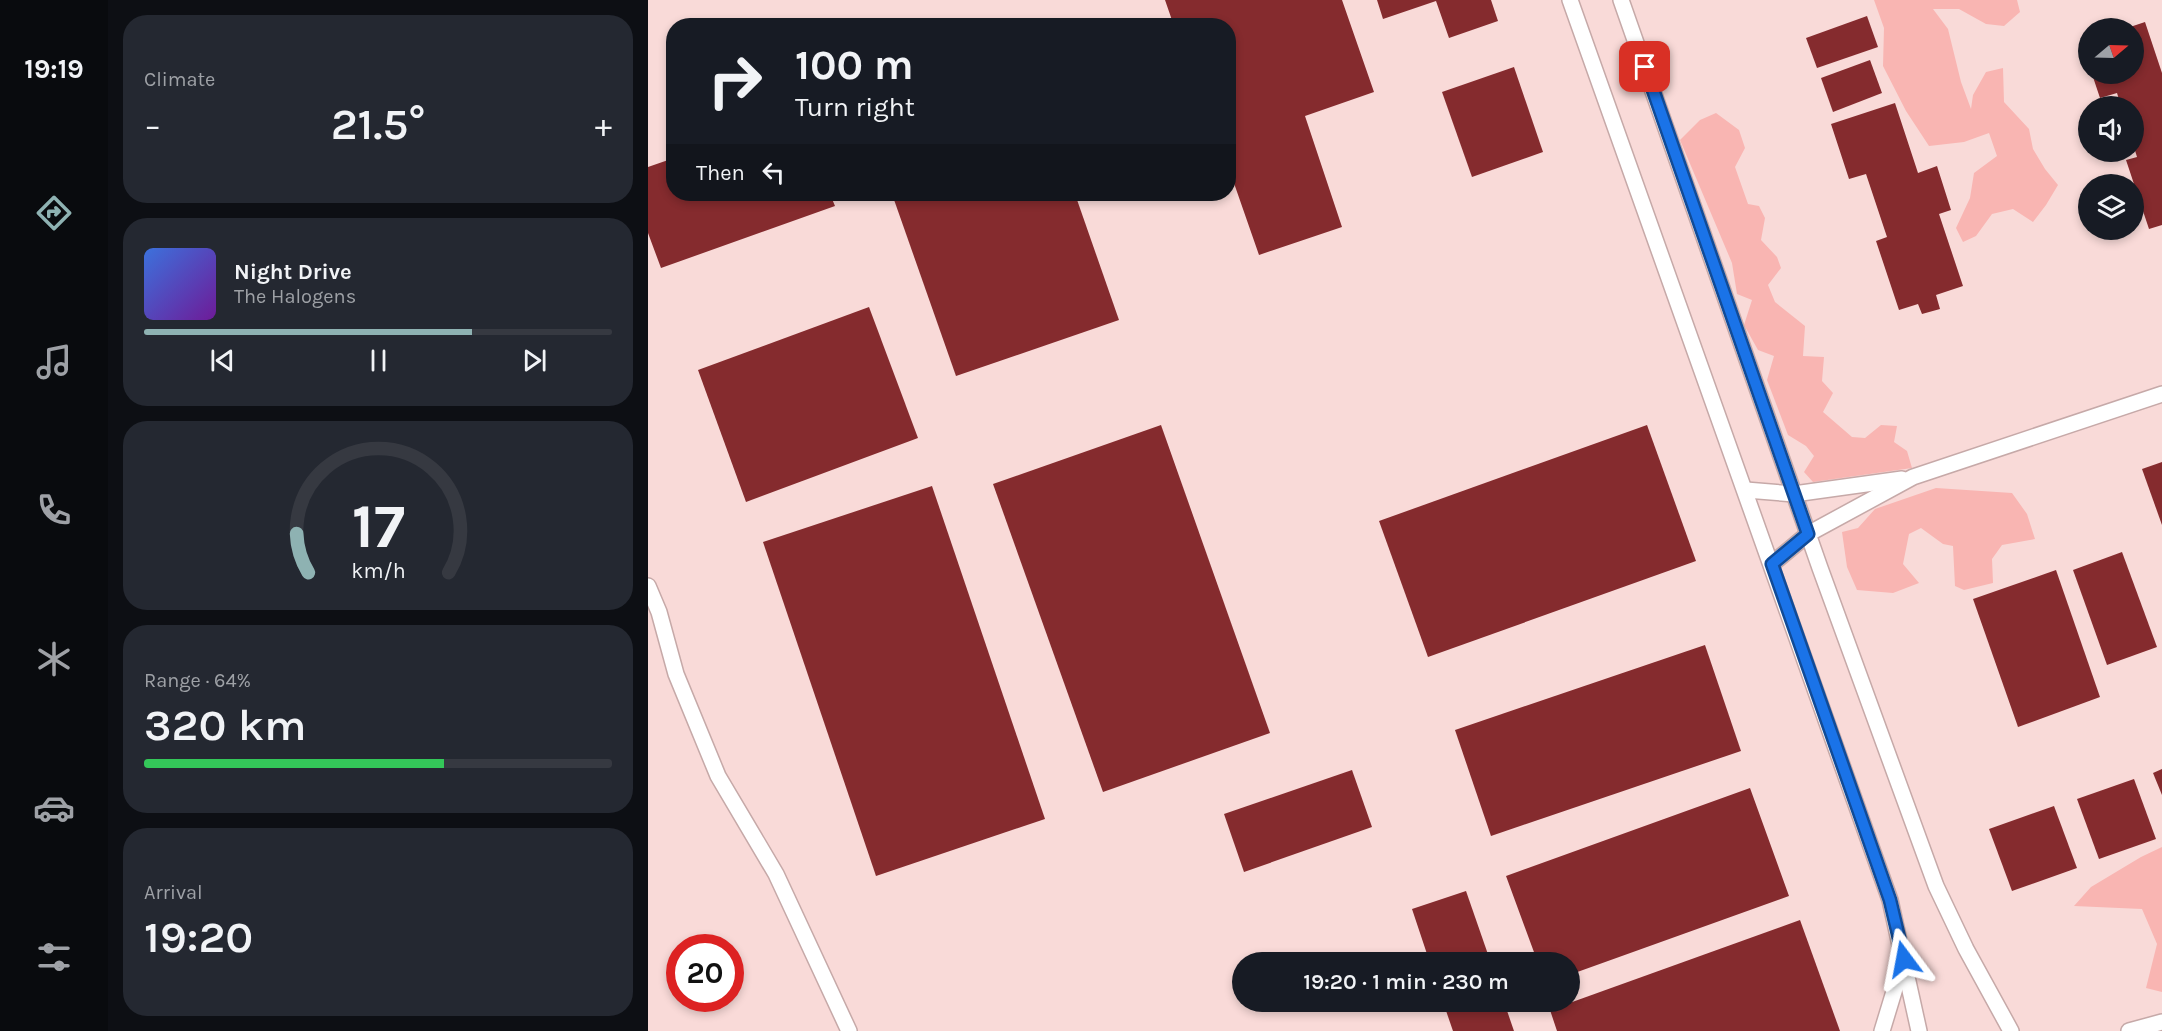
<!DOCTYPE html>
<meta charset="utf-8">
<style>
:root{--surface:#171b24;--page:#242831;--text:#f1f3f6;--muted:#9ea1a6;--line:#363941;--accent:#8eb2b2}
body{margin:0;font-family:Karla,sans-serif;background:var(--page);color:var(--text);height:100vh;display:flex;flex-direction:column;font-size:22px;white-space:nowrap}
*{box-sizing:border-box;margin:0}
p{font-size:20px;color:var(--muted)}
.icon{flex:none;width:33px;height:33px;fill:none;stroke:currentColor;stroke-width:2;stroke-linecap:round;stroke-linejoin:round}
.map{position:relative;flex:1;overflow:hidden}
.details{display:flex;flex-direction:column;gap:15px;padding:15px;background:#0d0f14;width:540px}
.details>*{flex:none}
.banner{position:absolute;left:18px;top:18px;width:570px;height:183px;border-radius:24px;box-shadow:0 3px 9px #0003;background:#171b24;color:var(--text);overflow:hidden}
.needle{width:39px;rotate:71deg}
.controls{position:absolute;left:1430px;top:18px;display:grid;gap:12px}
.controls a{display:grid;place-items:center;width:66px;height:66px;border-radius:50%;background:var(--surface);box-shadow:0 3px 9px #0003;font-size:30px}
.speed{position:absolute;left:18px;top:934px;display:flex;gap:12px;font-size:30px;font-weight:700;text-align:center}
.speed>*{display:grid;place-content:center;width:78px;height:78px;border-radius:50%;background:var(--surface);box-shadow:0 3px 9px #0003;line-height:1}
.speed .limit{border:9px solid #d22;background:#fff;color:#111}
.pin{position:absolute;display:grid;place-items:center;width:51px;height:51px;color:#fff;margin:-26px;border-radius:12px;box-shadow:0 3px 9px #0006}
.me{position:absolute;width:66px;margin:-33px;rotate:347deg;stroke-linejoin:round;filter:drop-shadow(0 0 4px #0008)}
.turn{display:flex;align-items:center;gap:21px;height:126px;padding:0 30px;font-size:27px}
.turn .icon{width:78px;height:78px;stroke-width:2.5}
.turn b{display:block;font-size:42px;line-height:51px}
.then{display:flex;align-items:center;height:57px;padding:0 30px;background:#0003;gap:12px;font-size:22px}
.big{font-size:45px;font-weight:600;line-height:1.1}
.details .tile{flex:1;display:flex;flex-direction:column;justify-content:center;gap:9px;min-width:0;padding:0 21px;border-radius:24px;background:var(--page)}
.details .dial{align-items:center;gap:0}
.dial svg{height:156px;overflow:visible;fill:none;stroke:var(--line);stroke-width:7;stroke-linecap:round;text-anchor:middle}
.dial text{fill:var(--text);stroke:none}
.song{display:flex;align-items:center;gap:18px}
.cover{width:72px;height:72px;border-radius:9px;background:linear-gradient(135deg,hsl(220 70% 55%),hsl(280 70% 35%))}
.played{height:6px;border-radius:3px;background:linear-gradient(90deg,var(--accent) 70%,var(--line) 70%)}
.keys{display:flex;justify-content:space-around;direction:ltr}
.heat{display:flex;justify-content:space-between;align-items:center;font-size:33px;direction:ltr}
.charge{height:9px;border-radius:4px;background:linear-gradient(90deg,#34c759 64%,var(--line) 0)}
.trip{position:absolute;left:584px;top:952px;width:348px;height:60px;border-radius:30px;background:var(--surface);box-shadow:0 3px 9px #0003;font-weight:600;line-height:60px;text-align:center}
main{display:flex;flex:1;min-height:0}
.dock{display:flex;flex-direction:column;width:108px;justify-content:space-around;align-items:center;background:#090b0e;color:var(--muted)}
.dock .icon{width:42px;height:42px}
.dock .active{color:var(--accent)}
.dock b{font-size:27px;color:var(--text)}
.map>svg:first-child{display:block}
.green{fill:#f9b5b2}
.building{fill:#852b2e}
.lines{fill:none;stroke-linecap:round;stroke-linejoin:round}
.lane-casing{stroke:#c6a9a8;stroke-width:18}
.lane{stroke:#fff;stroke-width:15}
.route-casing{stroke:#114b97;stroke-width:15}
.route{stroke:#1a73e8;stroke-width:10}
</style>
<main>
<nav class="dock">
<b>19:19</b>
<svg class="icon active" aria-label="directions" viewBox="0 0 24 24"><path d="M12 3l9 9-9 9-9-9zM9 14v-3h6M13 9l2 2-2 2"/></svg>
<svg class="icon" aria-label="music" viewBox="0 0 24 24"><path d="M9 18V5l10-2v13"/><circle cx="6" cy="18" r="3"/><circle cx="16" cy="16" r="3"/></svg>
<svg class="icon" aria-label="phone" viewBox="0 0 24 24"><path d="M5 4h4l2 5-3 2q2 4 5 5l2-3 5 2v4C11 20 4 13 5 4z"/></svg>
<svg class="icon" aria-label="climate" viewBox="0 0 24 24"><path d="M12 3v18M4 7l16 10M4 17L20 7"/></svg>
<svg class="icon" aria-label="car" viewBox="0 0 24 24"><path d="M5 17H2v-5l4-1 3-4h7l3 4 3 1v5h-3M9 17h6M6 11h13"/><circle cx="7" cy="17" r="2"/><circle cx="17" cy="17" r="2"/></svg>
<svg class="icon" aria-label="filters" viewBox="0 0 24 24"><path d="M4 7h16M4 17h16"/><circle cx="9" cy="7" r="2"/><circle cx="15" cy="17" r="2"/></svg>
</nav>
<section class="details">
<div class="tile"><p>Climate</p>
<div class="heat"><a>−</a><b class="big">21.5°</b><a>+</a></div>
</div>
<div class="tile">
<div class="song"><i class="cover"></i><div><b>Night Drive</b><p>The Halogens</p></div></div>
<div class="played"></div>
<div class="keys"><svg class="icon" aria-label="previous" viewBox="0 0 24 24"><path d="M18 5L8 12l10 7zM5 5v14"/></svg><svg class="icon" aria-label="pause" viewBox="0 0 24 24"><path d="M8 5v14M16 5v14"/></svg><svg class="icon" aria-label="next" viewBox="0 0 24 24"><path d="M6 5l10 7-10 7zM19 5v14"/></svg></div>
</div>
<div class="tile dial"><svg viewBox="0 0 100 80">
<path d="M14 69A42 42 0 1 1 86 69"/>
<path d="M14 69A42 42 0 0 1 8 49" stroke="#8eb2b2"/>
<text x="50" y="56" font-size="32" font-weight="700">17</text>
<text x="50" y="72" font-size="11">km/h</text>
</svg></div>
<div class="tile"><p>Range · 64%</p><b class="big">320 km</b><div class="charge"></div></div>
<div class="tile"><p>Arrival</p><b class="big">19:20</b></div>
</section>
<div class="map">
<svg width="1514" height="1031" viewBox="0 0 1514 1031">
<rect width="100%" height="100%" fill="#f9dad8"/>
<!-- green -->
<g class="green">
<polygon points="1226,0 1369,0 1372,12 1356,26 1338,24 1311,9 1285,9 1300,29 1313,82 1323,109 1325,95 1338,72 1355,68 1356,102 1381,129 1385,149 1397,169 1410,185 1398,205 1385,222 1365,209 1344,214 1328,236 1315,242 1308,228 1322,198 1326,173 1349,156 1341,133 1316,142 1281,146 1258,111 1235,66 1236,28"/>
<polygon points="1068,113 1091,130 1097,148 1087,167 1100,204 1111,206 1117,218 1113,240 1129,257 1133,268 1120,285 1127,302 1157,326 1155,356 1176,357 1174,381 1185,393 1175,412 1204,437 1217,438 1233,425 1249,426 1246,442 1259,451 1264,468 1165,482 1156,472 1166,456 1158,446 1140,435 1119,380 1126,356 1110,350 1096,325 1104,300 1089,294 1084,263 1032,140 1052,120"/>
<polygon points="1288,488 1364,493 1379,514 1387,539 1354,545 1344,559 1345,583 1316,590 1307,586 1305,546 1295,544 1273,528 1261,534 1255,564 1271,583 1245,593 1209,590 1199,567 1194,532 1210,528 1227,509"/>
<polygon points="1514,847 1514,992 1498,988 1509,944 1494,909 1426,906 1443,887 1493,857"/>
</g>
<!-- building -->
<g class="building">
<polygon points="517,0 694,0 726,92 657,116 694,227 611,255 580,166 580,26 526,26"/>
<polygon points="729,0 843,0 850,21 801,38 788,1 735,19"/>
<polygon points="1219,16 1230,47 1169,68 1158,38"/>
<polygon points="1497,22 1514,73 1514,225 1501,229 1478,160 1489,157 1485,144 1485,106 1473,106 1469,93 1452,98 1444,74 1485,74 1485,28 1479,28"/>
<polygon points="1440,41 1440,61 1434,43"/>
<polygon points="1222,60 1234,93 1185,112 1173,78"/>
<polygon points="866,67 895,152 824,177 794,92"/>
<polygon points="1247,103 1270,173 1289,166 1303,210 1291,214 1315,286 1288,295 1292,309 1274,314 1270,304 1251,310 1228,241 1239,237 1218,174 1201,179 1183,124"/>
<polygon points="26,158 26,194 182,194 187,206 13,268 0,233 0,167"/>
<polygon points="244,194 427,194 471,320 308,376"/>
<polygon points="221,307 270,438 98,502 50,370"/>
<polygon points="513,425 622,733 455,792 345,484"/>
<polygon points="999,425 1048,561 780,657 731,521"/>
<polygon points="1514,462 1514,525 1494,469"/>
<polygon points="284,486 397,819 228,876 115,542"/>
<polygon points="1474,552 1509,647 1459,665 1425,570"/>
<polygon points="1408,570 1452,697 1370,727 1325,599"/>
<polygon points="1057,645 1093,751 843,836 807,730"/>
<polygon points="1514,769 1514,795 1505,773"/>
<polygon points="704,770 724,827 596,872 576,814"/>
<polygon points="1486,779 1508,839 1451,859 1429,799"/>
<polygon points="1102,788 1141,896 921,975 921,963 890,963 858,876"/>
<polygon points="1406,806 1429,868 1364,891 1341,829"/>
<polygon points="818,891 843,963 782,963 764,909"/>
<polygon points="1152,920 1192,1031 909,1031 902,1010"/>
<polygon points="795,1002 856,1002 866,1031 805,1031"/>
</g>
<g class="lines">
<!-- lane casing -->
<g class="lane-casing">
<g id="lane">
<polyline points="922,0 1242,900 1271,1031"/>
<polyline points="973,0 1172,568 1288,886 1318,949 1363,1031"/>
<polyline points="1098,490 1146,494 1254,479"/>
<polyline points="1124,564 1160,534 1265,477 1514,394"/>
<polyline points="0,586 11,612 28,674 70,776 128,874 201,1031"/>
<polyline points="1234,1031 1255,962"/>
<polyline points="1481,1031 1514,1022"/>
</g>
</g>
<!-- lane -->
<use href="#lane" class="lane"/>
</g>
<g class="lines">
<!-- route casing -->
<g class="route-casing">
<polyline id="route" points="997,67 1160,534 1124,564 1242,900 1256,959"/>
</g>
<!-- route -->
<use href="#route" class="route"/>
</g>
</svg>
<div class="controls">
<a><svg class="needle" viewBox="-14 -14 28 28"><path d="M0-13l5 13h-10z" fill="#e53935"/><path d="M0 13l5-13h-10z" fill="#9ea1a6"/></svg></a>
<a><svg class="icon" aria-label="sound" viewBox="0 0 24 24"><path d="M4 9h4l5-4v14l-5-4H4zM17 9q2 3 0 6"/></svg></a>
<a><svg class="icon" aria-label="layers" viewBox="0 0 24 24"><path d="M12 4l9 5-9 5-9-5zM3 14l9 5 9-5"/></svg></a>
</div>
<div class="speed"><div class="limit">20</div></div>
<div class="pin" style="left:997px;top:67px;background:#d93025"><svg class="icon" aria-label="arrive" viewBox="0 0 24 24"><path d="M6 21V4h12l-3 4 3 4H6"/></svg></div>
<svg class="me" style="left:1256px;top:959px" viewBox="-20 -20 40 40"><path d="M0-17L14 15 0 8-14 15z" fill="#1a73e8" stroke="#fff" stroke-width="4"/></svg>
<div class="trip">19:20 · 1 min · 230 m</div>
<div class="banner">
<div class="turn"><svg class="icon" aria-label="right" viewBox="0 0 24 24"><path d="M7 20v-9h11M14 6l5 5-5 5"/></svg><div><b>100 m</b>Turn right</div></div>
<div class="then">Then<svg class="icon" aria-label="left" viewBox="0 0 24 24"><path d="M17 20v-9H6M10 6l-5 5 5 5"/></svg></div>
</div>
</div>
</main>
